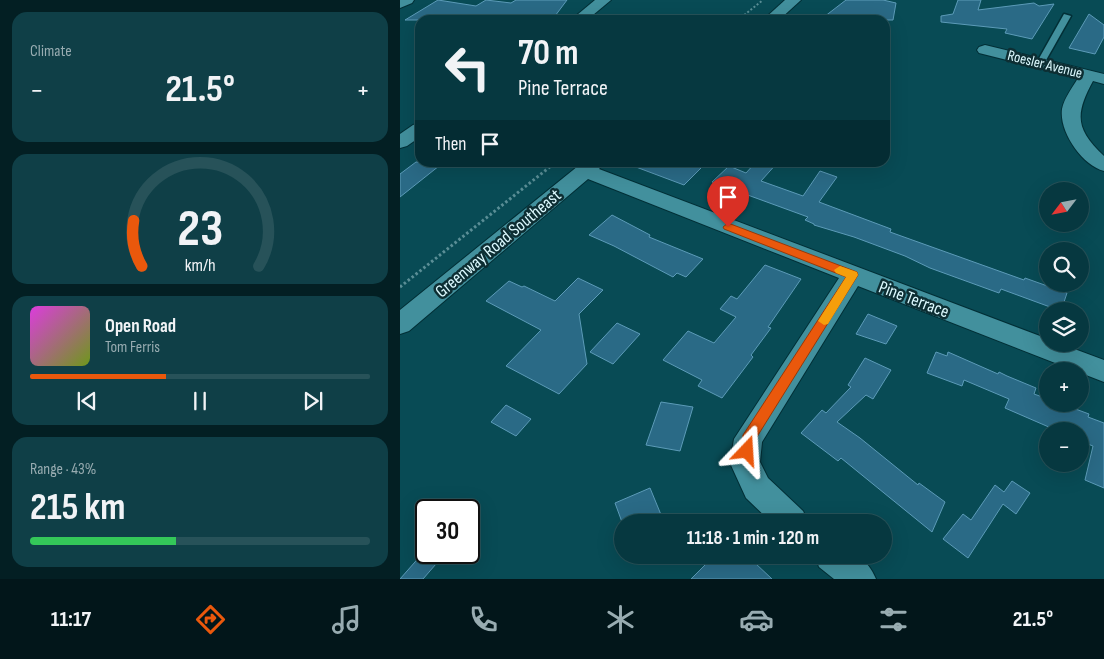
<!DOCTYPE html>
<meta charset="utf-8">
<style>
:root{--surface:#063840;--page:#0f3f47;--text:#f1f3f6;--muted:#98acb1;--line:#275259;--accent:#ea580c}
body{margin:0;font-family:"Sofia Sans Condensed",sans-serif;background:var(--page);color:var(--text);height:100vh;display:flex;flex-direction:column;font-size:19px;white-space:nowrap}
*{box-sizing:border-box;margin:0}
p{font-size:16px;color:var(--muted)}
.icon{flex:none;width:28px;height:28px;fill:none;stroke:currentColor;stroke-width:2;stroke-linecap:round;stroke-linejoin:round}
.map{position:relative;flex:1;overflow:hidden}
.sheet{display:flex;flex-direction:column;gap:12px;padding:12px;background:#031f23;width:400px}
.sheet>*{flex:none}
.banner{position:absolute;left:15px;top:15px;width:475px;height:152px;border-radius:15px;box-shadow:0 5px 20px #0002,0 0 0 1px var(--line);background:#063840;color:var(--text);overflow:hidden}
.needle{width:32px;rotate:238deg}
.tools{position:absolute;left:639px;top:182px;display:grid;gap:10px}
.tools a{display:grid;place-items:center;width:50px;height:50px;border-radius:50%;background:var(--surface);box-shadow:0 5px 20px #0002,0 0 0 1px var(--line);font-size:25px}
.speed{position:absolute;left:15px;top:499px;display:flex;gap:10px;font-size:25px;font-weight:700;text-align:center}
.speed>*{display:grid;place-content:center;width:65px;height:65px;border-radius:50%;background:var(--surface);box-shadow:0 5px 20px #0002,0 0 0 1px var(--line);line-height:1}
.speed .limit{border:2px solid #111;border-radius:8px;background:#fff;color:#111}
.pin{position:absolute;display:grid;place-items:center;width:42px;height:42px;color:#fff;margin:-51px -21px;border-radius:50% 50% 50% 0;rotate:-45deg;box-shadow:0 0 5px #0007}
.pin .icon{rotate:45deg}
.me{position:absolute;width:55px;margin:-28px;rotate:20deg;stroke-linejoin:round;filter:drop-shadow(0 0 4px #0008)}
.turn{display:flex;align-items:center;gap:18px;height:105px;padding:0 20px;font-size:22px}
.turn .icon{width:65px;height:65px;stroke-width:2.5}
.turn b{display:block;font-size:35px;line-height:42px}
.then{display:flex;align-items:center;height:48px;padding:0 20px;background:#0003;gap:10px;font-size:19px}
.big{font-size:38px;font-weight:700;line-height:1.1}
.sheet .widget{flex:1;display:flex;flex-direction:column;justify-content:center;gap:8px;min-width:0;padding:0 18px;border-radius:15px;background:var(--page)}
.sheet .dial{align-items:center;gap:0}
.dial svg{height:130px;overflow:visible;fill:none;stroke:var(--line);stroke-width:7;stroke-linecap:round;text-anchor:middle}
.dial text{fill:var(--text);stroke:none}
.song{display:flex;align-items:center;gap:15px}
.cover{width:60px;height:60px;border-radius:8px;background:linear-gradient(135deg,hsl(300 70% 55%),hsl(80 70% 35%))}
.played{height:5px;border-radius:2px;background:linear-gradient(90deg,var(--accent) 40%,var(--line) 40%)}
.keys{display:flex;justify-content:space-around;direction:ltr}
.heat{display:flex;justify-content:space-between;align-items:center;font-size:28px;direction:ltr}
.charge{height:8px;border-radius:4px;background:linear-gradient(90deg,#34c759 43%,var(--line) 0)}
.trip{position:absolute;left:214px;top:514px;width:278px;height:50px;border-radius:25px;background:var(--surface);box-shadow:0 5px 20px #0002,0 0 0 1px var(--line);font-weight:700;line-height:50px;text-align:center}
.tabs{display:flex;height:80px;justify-content:space-around;align-items:center;background:#02161a;color:var(--muted)}
.tabs .icon{width:35px;height:35px}
.tabs .current{color:var(--accent)}
.tabs b{font-size:22px;color:var(--text)}
main{display:flex;flex:1;min-height:0}
.map>svg:first-child{display:block}
.building{fill:#2a6a86;stroke:#5c9bb8}
.lines{fill:none;stroke-linecap:round;stroke-linejoin:round}
.service-casing{stroke:#022f36;stroke-width:3}
.minor-casing{stroke:#022f36;stroke-width:2}
.path-far1{stroke:#5a8e96;stroke-width:2;stroke-dasharray:2 2;stroke-linecap:butt}
.path{stroke:#5a8e96;stroke-width:3;stroke-dasharray:2.5 2.5;stroke-linecap:butt}
.service{fill:#42909d;fill-rule:evenodd}
.minor{fill:#42909d;fill-rule:evenodd}
.route{fill:#ea580c;stroke:#983908}
.slow{fill:#f59e0b}
.labels{text-anchor:middle;stroke-width:5;stroke-linejoin:round;paint-order:stroke}
.far-street-label{font-size:15px;fill:#dcf9fe;stroke:#0d2e33}
.street-label{font-size:18px;fill:#dcf9fe;stroke:#0d2e33}
</style>
<main>
<section class="sheet">
<div class="widget"><p>Climate</p>
<div class="heat"><a>−</a><b class="big">21.5°</b><a>+</a></div>
</div>
<div class="widget dial"><svg viewBox="0 0 100 80">
<path d="M14 69A42 42 0 1 1 86 69"/>
<path d="M14 69A42 42 0 0 1 9 41" stroke="#ea580c"/>
<text x="50" y="56" font-size="32" font-weight="700">23</text>
<text x="50" y="72" font-size="11">km/h</text>
</svg></div>
<div class="widget">
<div class="song"><i class="cover"></i><div><b>Open Road</b><p>Tom Ferris</p></div></div>
<div class="played"></div>
<div class="keys"><svg class="icon" aria-label="previous" viewBox="0 0 24 24"><path d="M18 5L8 12l10 7zM5 5v14"/></svg><svg class="icon" aria-label="pause" viewBox="0 0 24 24"><path d="M8 5v14M16 5v14"/></svg><svg class="icon" aria-label="next" viewBox="0 0 24 24"><path d="M6 5l10 7-10 7zM19 5v14"/></svg></div>
</div>
<div class="widget"><p>Range · 43%</p><b class="big">215 km</b><div class="charge"></div></div>
</section>
<div class="map">
<svg width="704" height="579" viewBox="0 0 704 579">
<rect width="100%" height="100%" fill="#084b55"/>
<!-- building -->
<g class="building">
<polygon points="38,0 76,6 86,0 111,3 116,0 167,0 152,20 5,20"/>
<polygon points="446,0 483,0 496,3 493,20 420,20"/>
<polygon points="558,0 581,0 578,10 634,3 639,6 654,4 632,39 605,33 607,29 541,22 541,16 553,14"/>
<polygon points="689,14 704,25 704,37 695,54 669,48"/>
<polygon points="16,162 44,162 0,197 0,174"/>
<polygon points="228,162 286,162 301,168 284,185 228,164"/>
<polygon points="356,162 378,162 361,181 403,196 420,171 437,177 419,202 491,229 490,232 624,280 625,278 667,293 661,311 601,289 599,293 530,268 505,256 454,237 414,225 414,224 405,220 408,217 312,182 329,166 346,173"/>
<polygon points="212,215 250,235 249,237 303,259 286,277 277,273 273,277 214,246 189,235"/>
<polygon points="365,265 401,279 368,327 371,328 351,355 353,357 322,398 298,386 302,380 263,360 288,331 314,343 336,317 320,309 331,296 337,299"/>
<polygon points="178,278 203,290 179,314 187,364 159,394 106,366 141,330 86,301 109,281 122,287 124,286 155,301"/>
<polygon points="468,314 497,326 486,344 456,334"/>
<polygon points="217,323 240,334 213,364 190,352"/>
<polygon points="536,352 547,356 548,352 598,374 599,372 607,376 636,388 634,394 648,399 648,404 662,404 689,414 688,417 704,423 704,488 685,480 693,446 680,441 680,431 658,431 605,408 609,399 564,380 562,386 527,373"/>
<polygon points="465,358 491,370 473,399 466,395 437,422 460,438 518,485 519,483 545,502 532,532 441,458 438,461 401,433 422,410 426,413 451,387 448,385"/>
<polygon points="261,402 293,407 280,451 246,445"/>
<polygon points="106,405 131,419 116,436 91,422"/>
<polygon points="612,481 630,493 616,514 603,504 568,558 543,539 563,514 571,520 595,485 604,492"/>
<polygon points="250,488 264,522 222,522 215,503"/>
<polygon points="22,554 36,564 23,579 0,579"/>
<polygon points="315,555 364,555 355,563 372,579 291,579"/>
</g>
<g class="lines">
<!-- service casing -->
<g class="service-casing">
<polygon id="service" points="664,14 671,16 645,62 638,64 637,62"/>
</g>
<!-- minor casing -->
<g class="minor-casing">
<g id="minor">
<polygon points="0,0 14,0 12,3 0,8"/>
<polygon points="195,0 211,0 187,20 171,20"/>
<polygon points="385,0 401,0 379,20 363,20"/>
<path d="M585 45 704 74V84L693 81C675 114 675 129 704 156V171C682 165 659 132 662 109 664 98 673 87 678 78L579 53 577 50 579 47Z"/>
<polygon points="20,123 20,137 7,146 0,148 0,134 13,125"/>
<polygon points="183,162 205,162 199,169 648,339 648,344 661,344 704,360 704,382 458,286 362,442 360,462 368,478 403,511 408,522 371,522 346,498 330,463 334,439 439,278 188,179 9,331 0,334 0,310"/>
<path d="M415 555C443 555 463 548 476 579H434L419 567Z"/>
</g>
</g>
<!-- path-far1 -->
<polyline class="path-far1" points="338,20 363,0"/>
<!-- path -->
<polyline class="path" points="0,287 156,162"/>
<!-- service -->
<use href="#service" class="service"/>
<!-- minor -->
<use href="#minor" class="minor"/>
</g>
<!-- route -->
<polygon class="route" points="328,223 457,272 458,275 355,440 352,455 347,457 342,455 340,451 343,435 446,277 324,229 323,227"/>
<!-- slow -->
<polygon class="slow" points="440,266 457,272 458,275 428,324 424,325 418,321 446,277 436,273 434,270"/>
<g class="labels">
<!-- far-street labels -->
<g class="far-street-label">
<text transform="translate(645 64) rotate(14)" y="5">Roesler Avenue</text>
</g>
<!-- street labels -->
<g class="street-label">
<text transform="translate(98 243) rotate(-40)" y="6">Greenway Road Southeast</text>
<text transform="translate(514 299) rotate(21)" y="6">Pine Terrace</text>
</g>
</g>
</svg>
<div class="tools">
<a><svg class="needle" viewBox="-14 -14 28 28"><path d="M0-13l5 13h-10z" fill="#e53935"/><path d="M0 13l5-13h-10z" fill="#98acb1"/></svg></a>
<a><svg class="icon" aria-label="search" viewBox="0 0 24 24"><circle cx="10" cy="10" r="6"/><path d="M15 15l6 6"/></svg></a>
<a><svg class="icon" aria-label="layers" viewBox="0 0 24 24"><path d="M12 4l9 5-9 5-9-5zM3 14l9 5 9-5"/></svg></a>
<a>+</a>
<a>−</a>
</div>
<div class="speed"><div class="limit">30</div></div>
<div class="pin" style="left:328px;top:227px;background:#d93025"><svg class="icon" aria-label="arrive" viewBox="0 0 24 24"><path d="M6 21V4h12l-3 4 3 4H6"/></svg></div>
<svg class="me" style="left:347px;top:451px" viewBox="-20 -20 40 40"><path d="M0-17L14 15 0 8-14 15z" fill="#ea580c" stroke="#fff" stroke-width="4"/></svg>
<div class="trip">11:18 · 1 min · 120 m</div>
<div class="banner">
<div class="turn"><svg class="icon" aria-label="left" viewBox="0 0 24 24"><path d="M17 20v-9H6M10 6l-5 5 5 5"/></svg><div><b>70 m</b>Pine Terrace</div></div>
<div class="then">Then<svg class="icon" aria-label="arrive" viewBox="0 0 24 24"><path d="M6 21V4h12l-3 4 3 4H6"/></svg></div>
</div>
</div>
</main>
<nav class="tabs">
<b>11:17</b>
<svg class="icon current" aria-label="directions" viewBox="0 0 24 24"><path d="M12 3l9 9-9 9-9-9zM9 14v-3h6M13 9l2 2-2 2"/></svg>
<svg class="icon" aria-label="music" viewBox="0 0 24 24"><path d="M9 18V5l10-2v13"/><circle cx="6" cy="18" r="3"/><circle cx="16" cy="16" r="3"/></svg>
<svg class="icon" aria-label="phone" viewBox="0 0 24 24"><path d="M5 4h4l2 5-3 2q2 4 5 5l2-3 5 2v4C11 20 4 13 5 4z"/></svg>
<svg class="icon" aria-label="climate" viewBox="0 0 24 24"><path d="M12 3v18M4 7l16 10M4 17L20 7"/></svg>
<svg class="icon" aria-label="car" viewBox="0 0 24 24"><path d="M5 17H2v-5l4-1 3-4h7l3 4 3 1v5h-3M9 17h6M6 11h13"/><circle cx="7" cy="17" r="2"/><circle cx="17" cy="17" r="2"/></svg>
<svg class="icon" aria-label="filters" viewBox="0 0 24 24"><path d="M4 7h16M4 17h16"/><circle cx="9" cy="7" r="2"/><circle cx="15" cy="17" r="2"/></svg>
<b>21.5°</b>
</nav>
